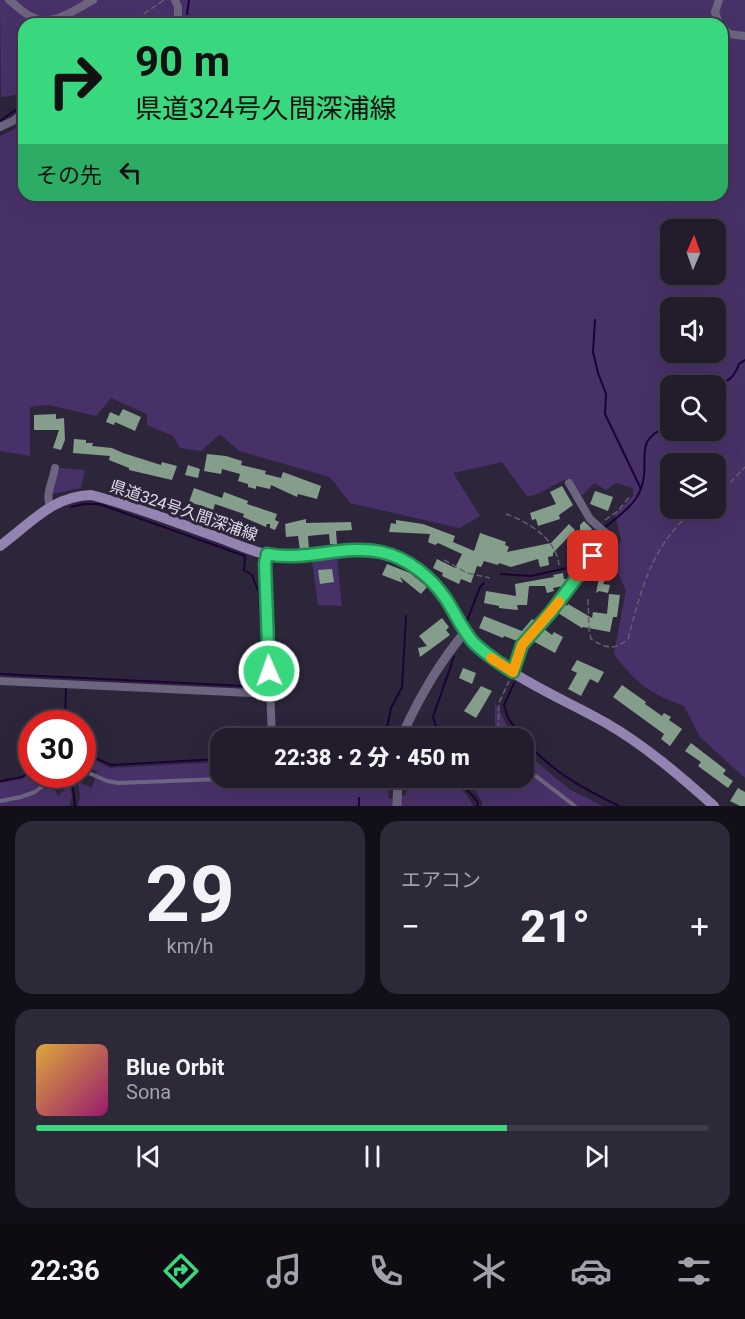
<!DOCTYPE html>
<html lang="ja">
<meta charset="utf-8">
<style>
:root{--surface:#221c2c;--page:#2e2938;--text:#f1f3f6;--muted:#a2a1a9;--line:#3f3a48;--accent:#39d87f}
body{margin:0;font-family:Roboto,"Noto Sans JP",sans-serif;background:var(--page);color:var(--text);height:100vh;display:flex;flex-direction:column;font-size:22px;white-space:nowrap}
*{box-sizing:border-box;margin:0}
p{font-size:20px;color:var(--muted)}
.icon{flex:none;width:33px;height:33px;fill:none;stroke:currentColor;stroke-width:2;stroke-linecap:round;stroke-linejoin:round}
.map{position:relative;height:806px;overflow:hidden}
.panel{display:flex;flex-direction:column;gap:15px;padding:15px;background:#130f18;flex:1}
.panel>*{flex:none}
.top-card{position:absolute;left:18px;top:18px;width:710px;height:183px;border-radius:18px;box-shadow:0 6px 24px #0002,0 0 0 2px var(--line);background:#39d87f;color:#111;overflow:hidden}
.needle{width:39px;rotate:2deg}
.fabs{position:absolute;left:660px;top:219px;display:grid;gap:12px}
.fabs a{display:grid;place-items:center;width:66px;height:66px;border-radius:12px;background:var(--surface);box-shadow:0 6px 24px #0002,0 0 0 2px var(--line);font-size:30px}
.speed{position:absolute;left:18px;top:710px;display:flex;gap:12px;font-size:30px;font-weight:700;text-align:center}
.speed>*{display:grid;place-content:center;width:78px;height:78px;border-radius:50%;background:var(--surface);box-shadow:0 6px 24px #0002,0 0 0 2px var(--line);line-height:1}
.speed .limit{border:9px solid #d22;background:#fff;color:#111}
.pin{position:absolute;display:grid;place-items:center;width:51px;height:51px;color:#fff;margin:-26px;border-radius:12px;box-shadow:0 3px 9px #0006}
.me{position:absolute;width:66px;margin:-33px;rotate:358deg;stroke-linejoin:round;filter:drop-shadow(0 0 4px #0008)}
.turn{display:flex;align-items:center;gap:21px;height:126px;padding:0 18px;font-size:27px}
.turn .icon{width:78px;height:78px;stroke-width:2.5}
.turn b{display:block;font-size:42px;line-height:51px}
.then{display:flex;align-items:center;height:57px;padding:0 18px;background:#0003;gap:12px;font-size:22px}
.big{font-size:45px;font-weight:800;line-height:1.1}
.panel .widget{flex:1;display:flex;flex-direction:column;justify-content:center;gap:9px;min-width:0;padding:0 21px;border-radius:18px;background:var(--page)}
.panel .dial{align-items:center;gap:0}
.dial b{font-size:78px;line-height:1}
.song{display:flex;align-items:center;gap:18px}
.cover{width:72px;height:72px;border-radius:9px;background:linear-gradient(135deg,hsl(40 70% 55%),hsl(320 70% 35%))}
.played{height:6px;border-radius:3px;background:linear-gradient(90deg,var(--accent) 70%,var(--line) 70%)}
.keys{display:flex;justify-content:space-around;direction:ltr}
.heat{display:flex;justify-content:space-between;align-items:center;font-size:33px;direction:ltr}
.panel .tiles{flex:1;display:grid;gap:15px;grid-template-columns:1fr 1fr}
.widget:last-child{grid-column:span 2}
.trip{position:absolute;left:210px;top:728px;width:324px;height:60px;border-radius:18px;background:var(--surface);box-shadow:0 6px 24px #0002,0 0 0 2px var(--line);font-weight:800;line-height:60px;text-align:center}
.tab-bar{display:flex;height:96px;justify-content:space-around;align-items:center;background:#0e0b12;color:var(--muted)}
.tab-bar .icon{width:42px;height:42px}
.tab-bar .on{color:var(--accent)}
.tab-bar b{font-size:27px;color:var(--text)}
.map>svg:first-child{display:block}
.green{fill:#483169;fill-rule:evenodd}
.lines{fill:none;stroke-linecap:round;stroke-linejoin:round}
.stream{stroke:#1c0038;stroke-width:2}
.building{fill:#859d8b}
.path{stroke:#645e71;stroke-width:1.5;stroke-dasharray:6 3;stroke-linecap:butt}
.service{stroke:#6d6480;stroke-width:4}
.minor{stroke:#6d6480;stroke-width:8}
.tertiary{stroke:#6d6480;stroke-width:9}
.secondary{stroke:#9383b0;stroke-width:10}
.route-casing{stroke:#258c53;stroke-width:15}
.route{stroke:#39d87f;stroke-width:10}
.slow{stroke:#f59e0b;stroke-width:10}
.labels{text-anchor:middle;stroke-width:6;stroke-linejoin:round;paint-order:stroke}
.street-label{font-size:16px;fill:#e0dce9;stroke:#2d263b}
</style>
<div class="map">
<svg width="745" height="806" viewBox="0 0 745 806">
<rect width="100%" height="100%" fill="#2d263b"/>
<!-- green -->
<g class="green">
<path d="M0 0H745V778L700 737 684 706C649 693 637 684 614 654L626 590 611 558 621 540 615 515 633 496V488L616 483 606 490 594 483 582 496 568 478 535 495 527 496 502 462 453 473 480 516 459 528 350 503 330 477 239 451 220 434 201 451 180 448 173 436 147 425V414L111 398 96 416 49 405 30 407V456L0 451V136L24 124V195H722V24H24V94L1 97ZM670 230H716V274H670ZM670 308H716V352H670ZM670 386H716V430H670ZM670 464H716V508H670Z"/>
<polygon points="60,468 85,470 81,488 52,494"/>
<polygon points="337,557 342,606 318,605 312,561"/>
<path d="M495 703C503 715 506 727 515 738H495Z"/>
<polygon points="524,748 532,758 569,789 603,806 482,806 482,802 474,789 466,785 459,777 524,777"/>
<path d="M83 754 110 768 220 762V777H387L389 799 406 795 408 777H453C459 789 468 793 473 806H78L80 796 78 782 92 788 97 771 83 765Z"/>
<polygon points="31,773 50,774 48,776 58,796 70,784 72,796 69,806 0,806 0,783 22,779"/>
</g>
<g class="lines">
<!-- stream -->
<g class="stream">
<polyline points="187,14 189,0"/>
<polyline points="0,121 24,104"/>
<polyline points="595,320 593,352 598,373 606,394 605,414 641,489"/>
<path d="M713 386C728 382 734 378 739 364L745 360"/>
<path d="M604 528C616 518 634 506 640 491 653 461 629 440 670 426"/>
<polyline points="501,574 531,576 567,568 578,564 586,556 600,531"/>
<polyline points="467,621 480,587 484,583"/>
<polyline points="0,674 264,687 259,593 252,575 244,570 245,556 99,504 84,504 71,507"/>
<polyline points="514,683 504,705 508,718 523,738"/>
<polyline points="65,723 66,686"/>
<polyline points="385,738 391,708 402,687 406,616"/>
<polyline points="440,738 433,717 454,657"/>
<path d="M524 738C548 770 584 789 619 806"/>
<polyline points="82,752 111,765 220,759"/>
<path d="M455 777C461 787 472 792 478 803L477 806"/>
<polyline points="72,780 75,806"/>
<polyline points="0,781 22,777 32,771"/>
<polyline points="359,806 359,798"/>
</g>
</g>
<!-- building -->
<g class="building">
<polygon points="123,409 141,417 135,431 115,422 114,425 106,422 110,412 119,416"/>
<polygon points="56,414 56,419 64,418 65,440 61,450 53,448 59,430 34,430 34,415"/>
<polygon points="74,439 86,440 86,443 93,443 92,446 112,448 123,453 161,465 162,462 177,466 172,480 129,470 129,468 109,460 110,456 73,453"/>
<polygon points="207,454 226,456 242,461 241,465 266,471 265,474 281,478 283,472 321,486 317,499 298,494 297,497 271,485 270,489 256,486 256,489 248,487 248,484 238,481 240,474 222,469 221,474 204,471"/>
<polygon points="188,465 200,469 198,478 185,475"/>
<polygon points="562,486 573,505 559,515 560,519 538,526 536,519 532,520 530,513 556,504 550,492"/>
<polygon points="194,488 222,498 224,492 248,501 247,504 277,514 275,520 279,522 275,530 270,528 270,524 267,524 266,527 243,517 244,514 215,504 209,524 201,521 205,507 189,502"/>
<polygon points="595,491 613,497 608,511 590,504"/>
<polygon points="306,519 306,523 351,522 352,530 336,531 337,544 330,544 329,534 308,536 309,549 300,550 298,536 286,537 285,524"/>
<polygon points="396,520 423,524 455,536 453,542 474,551 480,533 506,542 505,545 509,547 507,552 551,543 569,524 575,530 553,553 553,556 548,557 549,565 540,567 538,559 511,567 499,563 498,565 484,561 481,567 477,566 471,583 461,579 459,584 442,576 443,573 433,568 437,559 455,568 462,554 438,543 435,545 428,542 430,534 389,532 391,523 396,524"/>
<polygon points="584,521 592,529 587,534 587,544 580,544 580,525"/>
<polygon points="387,564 410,573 427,587 421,594 400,577 403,583 382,575"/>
<polygon points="598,567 609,573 603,584 610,585 608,593 599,591 596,593 599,578 594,575"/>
<polygon points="332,569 334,582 320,584 318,570"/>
<polygon points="563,573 564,579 567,579 567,581 563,586 553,588 554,591 547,593 545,586 529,586 527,605 517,605 518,610 499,608 499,606 484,603 486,591 516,596 515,584 554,577 553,575"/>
<polygon points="609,594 620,595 617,617 613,617 610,632 583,627 582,628 558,613 565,604 567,606 568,604 592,618 593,612 607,614"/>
<polygon points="484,616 522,631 532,619 535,621 517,641 504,636 503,638 479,628"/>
<polygon points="442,618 449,627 446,630 450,635 420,657 418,648 427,646 419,636"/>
<polygon points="544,629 552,635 554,632 563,637 555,653 533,641"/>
<polygon points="577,660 604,672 598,683 590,679 581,696 568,689 577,673 571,670"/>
<polygon points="463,668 476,673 472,684 459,678"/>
<polygon points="622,685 646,702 645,704 662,716 664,713 671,717 669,720 682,729 670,746 661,739 664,734 613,697"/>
<polygon points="481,686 492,691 476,718 464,711"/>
<polygon points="691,743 726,770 723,774 733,781 728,788 698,766 701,762 685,751"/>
<polygon points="738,788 745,792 745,806 740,806 730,801"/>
</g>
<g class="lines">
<!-- path -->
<g class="path">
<polyline points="129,24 164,0"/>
<polyline points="716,494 729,484 745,467"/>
<path d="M506 514C529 522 556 539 559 565"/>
<polyline points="605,520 618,511 630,496"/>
<polyline points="444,560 467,573 490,578"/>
<path d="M588 599 589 629 591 639C605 648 615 651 628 639 642 587 652 543 697 508"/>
<polyline points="498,738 499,703 509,681"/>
</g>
<!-- service -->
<g class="service">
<polyline points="524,767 575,806"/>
<polyline points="82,770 107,781 118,783 221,779 369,786 398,783 418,777"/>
<polyline points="0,801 21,797 35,792 58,774"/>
</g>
<!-- minor -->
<g class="minor">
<path d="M9 0C16 5 23 13 32 17 51 28 76 9 93 0"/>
<polyline points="175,0 178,7 178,24"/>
<polyline points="719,0 715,12 719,24"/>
<polyline points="722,26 729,34 745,36"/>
<polyline points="0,127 13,121 24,112"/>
<path d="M50 507C45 493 53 482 55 468"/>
<polyline points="267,554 265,564 272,738"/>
<polyline points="513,672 522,645 551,612 609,536 590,519 569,483"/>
<polyline points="0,681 270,694"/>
<polyline points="323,777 335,783"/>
</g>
<!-- tertiary -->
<g class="tertiary">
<path d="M403 738 404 731C421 694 439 663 465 632"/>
<polyline points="397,806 398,777"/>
</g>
<!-- secondary -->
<path class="secondary" d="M0 546C30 524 52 496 91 495 135 506 177 523 220 538 239 545 260 555 280 557 319 561 359 541 397 557 421 567 439 587 452 609 459 621 465 634 475 643 512 679 562 698 606 723 646 746 680 776 714 806"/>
</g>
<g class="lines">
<!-- route casing -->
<g class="route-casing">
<path id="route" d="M269 671 265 564 267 554C305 562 344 544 381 552 408 558 431 577 446 599 455 613 462 629 473 642 485 654 499 663 513 672L522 645 551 612 593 556"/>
</g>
<!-- route -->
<use href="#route" class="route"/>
<!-- slow -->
<polyline class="slow" points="491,658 513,672 522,645 559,602"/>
</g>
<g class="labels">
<!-- street labels -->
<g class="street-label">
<text transform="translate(184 510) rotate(19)" y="6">県道324号久間深浦線</text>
</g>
</g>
</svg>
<div class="fabs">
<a><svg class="needle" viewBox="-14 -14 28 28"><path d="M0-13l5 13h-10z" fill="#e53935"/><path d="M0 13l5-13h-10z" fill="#a2a1a9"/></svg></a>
<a><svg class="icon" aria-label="sound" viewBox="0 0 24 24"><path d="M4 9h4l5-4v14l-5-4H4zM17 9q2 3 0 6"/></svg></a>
<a><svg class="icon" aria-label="search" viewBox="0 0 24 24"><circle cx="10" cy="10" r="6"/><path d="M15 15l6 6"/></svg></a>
<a><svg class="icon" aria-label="layers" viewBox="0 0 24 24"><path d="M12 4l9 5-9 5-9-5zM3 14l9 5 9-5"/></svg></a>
</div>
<div class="speed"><div class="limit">30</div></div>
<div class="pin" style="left:593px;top:556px;background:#d93025"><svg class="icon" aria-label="arrive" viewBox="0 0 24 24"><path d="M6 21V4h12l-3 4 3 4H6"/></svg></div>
<svg class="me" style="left:269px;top:671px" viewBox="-20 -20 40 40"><circle r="17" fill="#39d87f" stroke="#fff" stroke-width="3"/><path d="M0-11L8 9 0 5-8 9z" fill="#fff"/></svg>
<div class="trip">22:38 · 2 分 · 450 m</div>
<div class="top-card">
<div class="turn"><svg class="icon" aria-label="right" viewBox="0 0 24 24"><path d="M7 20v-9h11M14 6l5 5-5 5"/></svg><div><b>90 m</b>県道324号久間深浦線</div></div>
<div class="then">その先<svg class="icon" aria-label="left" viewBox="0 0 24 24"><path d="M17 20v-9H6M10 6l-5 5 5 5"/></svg></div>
</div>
</div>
<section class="panel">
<div class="tiles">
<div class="widget dial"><b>29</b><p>km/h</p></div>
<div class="widget"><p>エアコン</p>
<div class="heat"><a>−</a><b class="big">21°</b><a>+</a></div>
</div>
<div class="widget">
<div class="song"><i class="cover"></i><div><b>Blue Orbit</b><p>Sona</p></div></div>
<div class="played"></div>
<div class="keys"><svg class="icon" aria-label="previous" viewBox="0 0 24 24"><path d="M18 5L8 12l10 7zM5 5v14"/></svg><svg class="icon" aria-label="pause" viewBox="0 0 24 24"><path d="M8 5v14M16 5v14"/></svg><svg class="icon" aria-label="next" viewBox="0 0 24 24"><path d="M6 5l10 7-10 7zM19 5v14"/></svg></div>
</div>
</div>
</section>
<nav class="tab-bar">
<b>22:36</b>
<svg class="icon on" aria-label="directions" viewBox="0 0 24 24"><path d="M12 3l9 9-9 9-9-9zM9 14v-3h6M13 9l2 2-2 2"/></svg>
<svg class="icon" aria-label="music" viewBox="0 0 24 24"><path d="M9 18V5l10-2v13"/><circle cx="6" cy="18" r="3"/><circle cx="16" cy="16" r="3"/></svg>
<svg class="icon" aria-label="phone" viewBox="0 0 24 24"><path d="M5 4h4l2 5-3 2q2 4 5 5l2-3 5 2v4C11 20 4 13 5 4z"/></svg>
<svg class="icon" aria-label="climate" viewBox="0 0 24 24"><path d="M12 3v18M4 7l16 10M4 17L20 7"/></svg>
<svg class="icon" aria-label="car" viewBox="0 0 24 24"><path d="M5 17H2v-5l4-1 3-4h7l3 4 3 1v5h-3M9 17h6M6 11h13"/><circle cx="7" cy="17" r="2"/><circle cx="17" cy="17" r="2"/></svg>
<svg class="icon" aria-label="filters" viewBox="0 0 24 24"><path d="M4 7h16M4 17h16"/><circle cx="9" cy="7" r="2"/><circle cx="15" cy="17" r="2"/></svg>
</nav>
